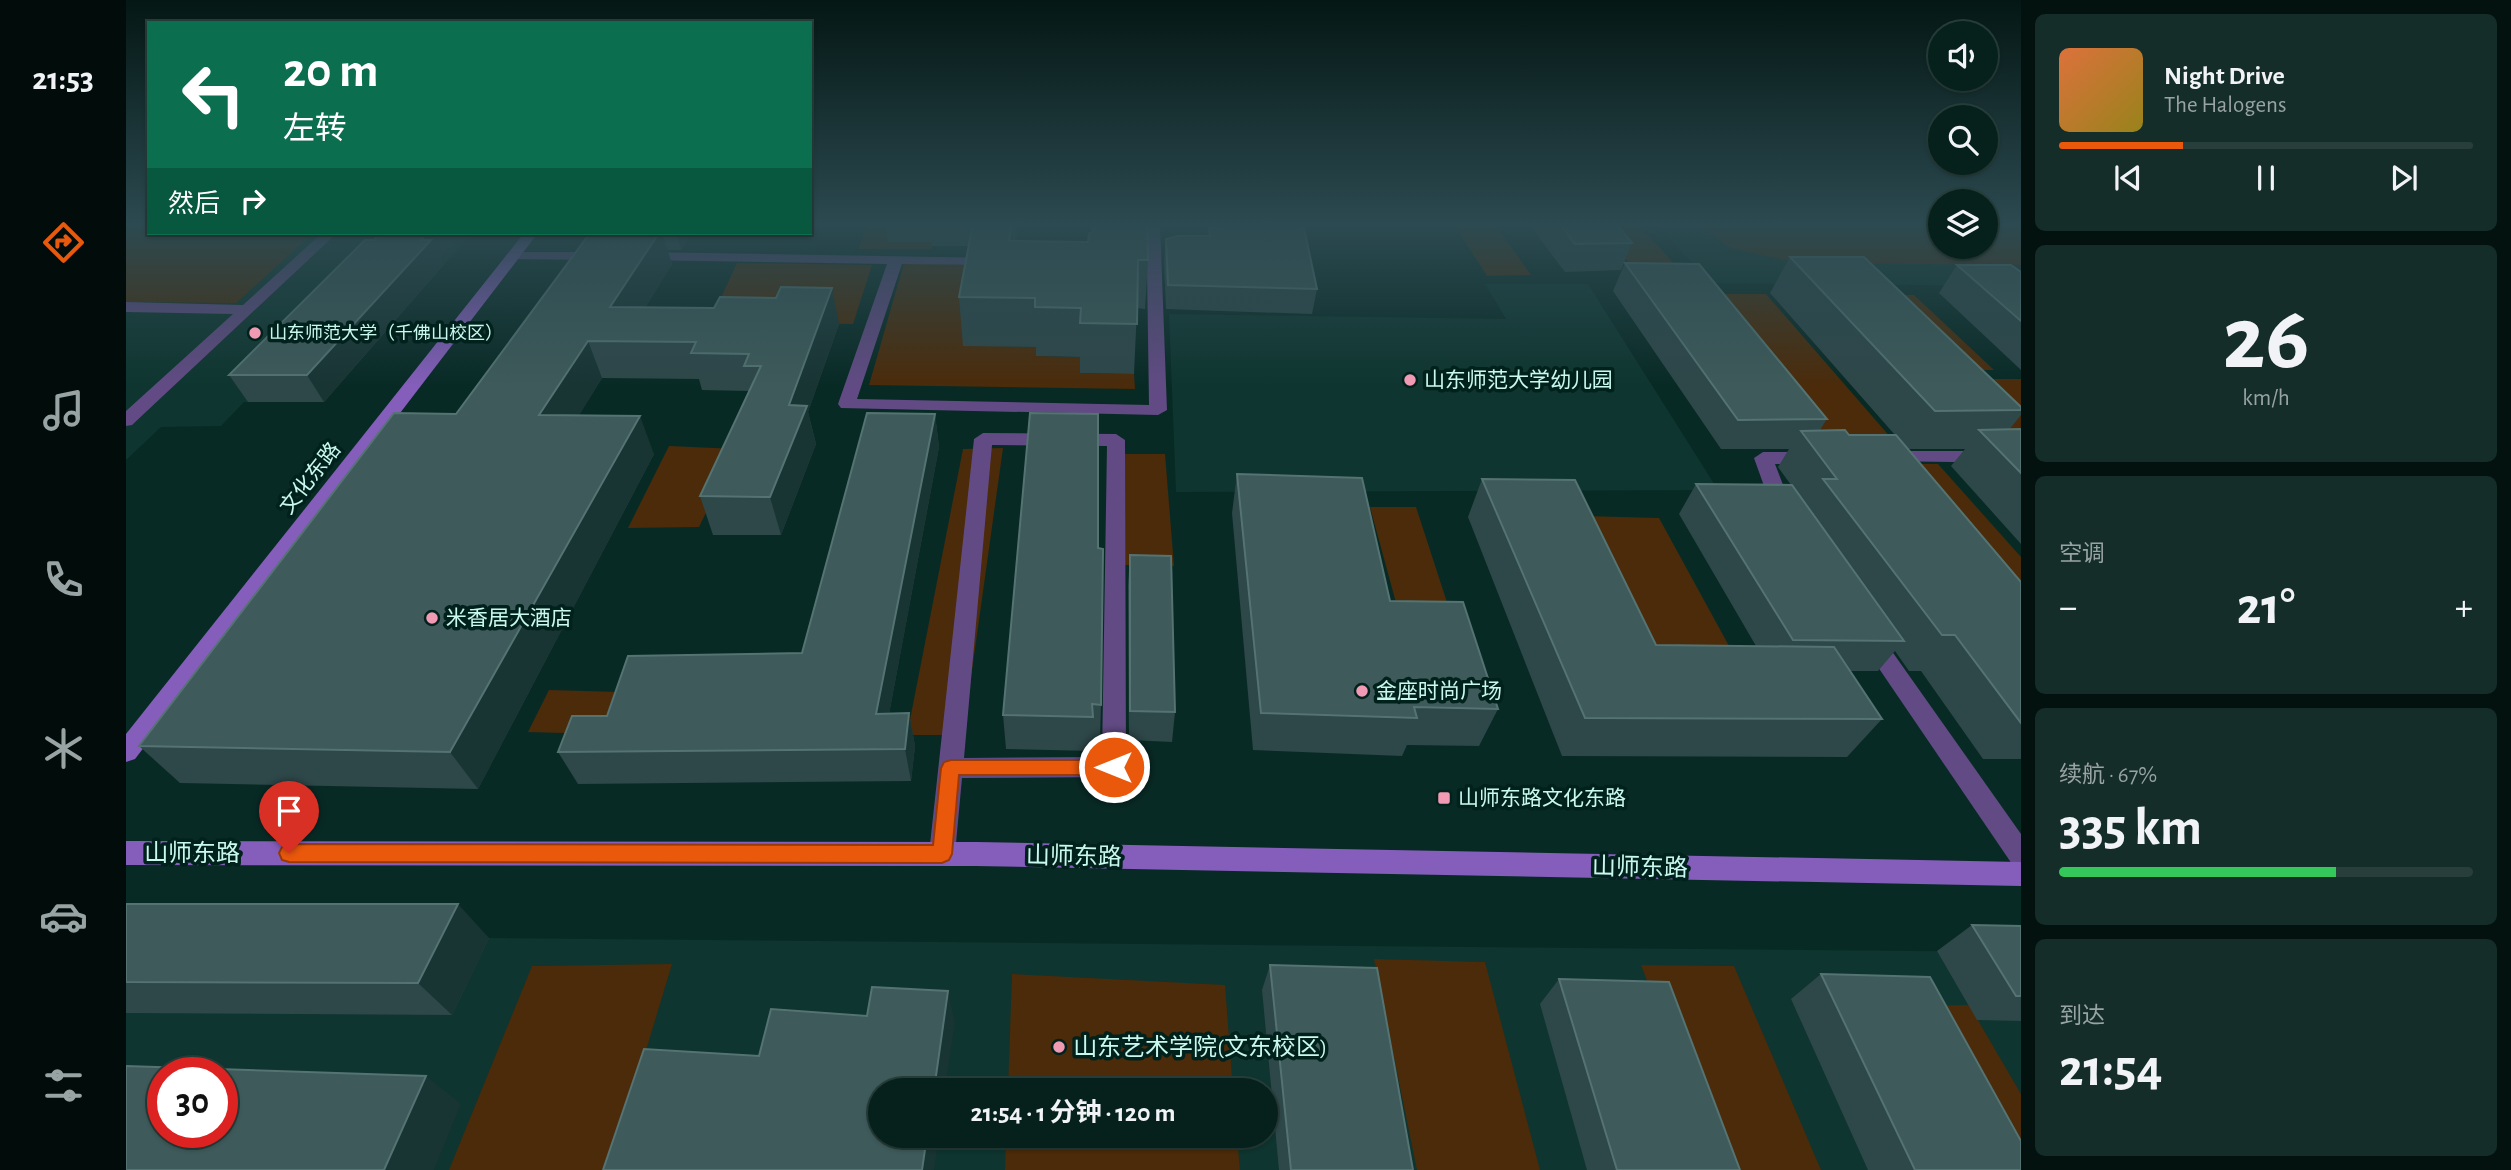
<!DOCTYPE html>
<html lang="zh">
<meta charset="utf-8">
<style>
:root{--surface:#06201c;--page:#142d29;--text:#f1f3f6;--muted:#98a3a3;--line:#273e3b;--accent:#ea580c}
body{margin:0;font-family:"Alegreya Sans","Noto Sans SC",sans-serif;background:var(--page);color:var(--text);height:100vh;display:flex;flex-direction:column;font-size:26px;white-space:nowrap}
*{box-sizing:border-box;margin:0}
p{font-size:23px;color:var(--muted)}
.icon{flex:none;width:38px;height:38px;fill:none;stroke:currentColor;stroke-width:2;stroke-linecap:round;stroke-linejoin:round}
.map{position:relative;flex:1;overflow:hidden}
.drawer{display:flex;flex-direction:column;gap:14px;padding:14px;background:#03120f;width:490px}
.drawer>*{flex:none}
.hud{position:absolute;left:21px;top:21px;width:665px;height:214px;border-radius:0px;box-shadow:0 2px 5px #0004,0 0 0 2px var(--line);background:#0b6e4f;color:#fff;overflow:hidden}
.buttons{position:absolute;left:1802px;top:21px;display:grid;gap:14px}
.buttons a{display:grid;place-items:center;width:70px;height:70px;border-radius:50%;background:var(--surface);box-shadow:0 2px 5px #0004,0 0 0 2px var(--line);font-size:35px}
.speed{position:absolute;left:21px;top:1057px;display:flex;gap:14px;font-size:35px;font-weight:700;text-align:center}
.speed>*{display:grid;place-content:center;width:91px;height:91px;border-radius:50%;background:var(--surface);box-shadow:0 2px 5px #0004,0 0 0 2px var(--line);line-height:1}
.speed .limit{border:10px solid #d22;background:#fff;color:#111}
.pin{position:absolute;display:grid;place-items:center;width:60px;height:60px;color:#fff;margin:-72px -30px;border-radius:50% 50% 50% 0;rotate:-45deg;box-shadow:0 0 7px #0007}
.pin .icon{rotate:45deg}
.me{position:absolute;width:77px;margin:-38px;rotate:270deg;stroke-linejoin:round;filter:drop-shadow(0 0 5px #0008)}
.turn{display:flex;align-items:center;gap:24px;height:147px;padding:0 21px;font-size:32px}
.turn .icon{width:91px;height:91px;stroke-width:2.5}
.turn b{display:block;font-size:49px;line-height:60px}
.then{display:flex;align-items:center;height:66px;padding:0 21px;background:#0003;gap:14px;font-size:26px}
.big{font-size:52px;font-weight:700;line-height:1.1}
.drawer .tile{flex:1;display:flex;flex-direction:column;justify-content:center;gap:10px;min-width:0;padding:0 24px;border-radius:10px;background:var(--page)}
.drawer .dial{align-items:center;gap:0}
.dial b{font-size:91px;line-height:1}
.song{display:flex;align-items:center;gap:21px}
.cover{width:84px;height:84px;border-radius:10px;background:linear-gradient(135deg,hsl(20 70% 55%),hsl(50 70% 35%))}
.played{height:7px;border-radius:4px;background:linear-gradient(90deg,var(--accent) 30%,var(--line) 30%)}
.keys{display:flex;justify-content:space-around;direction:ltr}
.heat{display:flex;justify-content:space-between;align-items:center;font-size:38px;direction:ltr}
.charge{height:10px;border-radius:5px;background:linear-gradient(90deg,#34c759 67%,var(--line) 0)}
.trip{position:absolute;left:742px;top:1078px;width:410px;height:70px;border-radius:35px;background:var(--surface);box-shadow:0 2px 5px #0004,0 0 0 2px var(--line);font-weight:700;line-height:70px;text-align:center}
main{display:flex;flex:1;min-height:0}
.dock{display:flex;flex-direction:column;width:126px;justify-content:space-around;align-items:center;background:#020d0b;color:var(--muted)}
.dock .icon{width:49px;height:49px}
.dock .current{color:var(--accent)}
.dock b{font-size:32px;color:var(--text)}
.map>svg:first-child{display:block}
.built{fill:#0e352f;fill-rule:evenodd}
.green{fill:#4b2b0a}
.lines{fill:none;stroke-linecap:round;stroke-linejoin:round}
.service{fill:#624b84;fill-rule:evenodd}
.minor{fill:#624b84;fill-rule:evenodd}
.secondary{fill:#855ebb;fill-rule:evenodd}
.wall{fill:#2e4749}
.shaded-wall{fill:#183433}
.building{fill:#3e5a5a;stroke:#547372;stroke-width:2;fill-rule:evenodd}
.route{fill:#ea580c;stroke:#983908;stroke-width:2}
.poi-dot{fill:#f19ab3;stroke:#00211c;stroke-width:2.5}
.labels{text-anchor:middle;stroke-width:7;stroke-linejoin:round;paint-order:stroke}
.far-poi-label{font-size:18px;fill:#c9f8ef;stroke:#00211c;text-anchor:start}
.poi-label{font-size:21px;fill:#c9f8ef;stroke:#00211c;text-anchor:start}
.street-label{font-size:21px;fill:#c9f8ef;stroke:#00211c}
.near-street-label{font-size:24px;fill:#c9f8ef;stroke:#00211c}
.near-poi-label{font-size:24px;fill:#c9f8ef;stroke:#00211c;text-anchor:start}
</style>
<main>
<nav class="dock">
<b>21:53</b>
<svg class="icon current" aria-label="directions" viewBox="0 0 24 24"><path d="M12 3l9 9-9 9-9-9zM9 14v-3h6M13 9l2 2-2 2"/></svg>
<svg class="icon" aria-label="music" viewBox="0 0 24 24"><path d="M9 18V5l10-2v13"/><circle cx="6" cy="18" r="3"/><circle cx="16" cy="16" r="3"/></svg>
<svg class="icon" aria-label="phone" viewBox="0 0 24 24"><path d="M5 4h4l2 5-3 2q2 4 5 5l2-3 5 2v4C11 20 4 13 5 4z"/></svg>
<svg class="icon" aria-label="climate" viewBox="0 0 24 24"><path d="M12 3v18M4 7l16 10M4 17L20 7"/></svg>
<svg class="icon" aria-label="car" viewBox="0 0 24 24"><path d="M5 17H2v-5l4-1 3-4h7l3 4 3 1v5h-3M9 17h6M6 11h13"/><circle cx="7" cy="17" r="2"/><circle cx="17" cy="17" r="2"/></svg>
<svg class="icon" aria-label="filters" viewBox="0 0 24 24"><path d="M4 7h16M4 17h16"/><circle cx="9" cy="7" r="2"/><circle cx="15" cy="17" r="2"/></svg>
</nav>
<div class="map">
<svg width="1895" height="1170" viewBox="0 0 1895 1170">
<rect width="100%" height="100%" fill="#082a25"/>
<!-- built -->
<g class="built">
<polygon points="0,223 23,223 23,233 346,233 198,402 118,402 95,426 35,427 0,460"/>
<polygon points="1528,223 1815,223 1815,247 1860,247 1860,223 1895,223 1895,286 1586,283"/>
<polygon points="1359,284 1462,284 1592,490 1050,492 1043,314 1380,319"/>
<path d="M0 938H363L1895 952V1170H0ZM37 1073H96V1132H37ZM754 1090H1139V1136H754Z"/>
</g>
<!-- green -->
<g class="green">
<polygon points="0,223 23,223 23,233 187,233 110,303 0,302"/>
<polygon points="742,223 767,223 762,242 807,242 805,249 732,249"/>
<polygon points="1327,223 1368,223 1405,275 1361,276"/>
<polygon points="1470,223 1511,223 1550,266 1507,267"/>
<polygon points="1570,223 1815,223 1815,247 1860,247 1860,223 1895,223 1895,265 1688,263 1658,260 1604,248"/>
<polygon points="611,263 746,265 727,324 663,323 573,345"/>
<polygon points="778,263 1009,266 837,345 911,347 910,356 954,357 954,373 1008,374 1009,389 743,385"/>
<polygon points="1567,294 1640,294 1779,454 1692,454"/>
<polygon points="1734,295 1788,295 1868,370 1809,370"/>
<polygon points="1819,379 1895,379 1895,455"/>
<polygon points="543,446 611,449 573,527 502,528"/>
<polygon points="877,448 837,735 781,735 837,449"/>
<polygon points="996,454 1039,454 1048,566 999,565"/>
<polygon points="1755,464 1812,464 1895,557 1895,630"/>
<polygon points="1244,507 1290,507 1331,633 1278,632"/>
<polygon points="1457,516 1533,518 1614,666 1526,664"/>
<polygon points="423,690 493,692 475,734 402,732"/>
<polygon points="1248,959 1359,962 1414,1170 1291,1170"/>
<polygon points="546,964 484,1170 323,1170 406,966"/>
<polygon points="1515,965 1608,966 1695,1170 1594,1170"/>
<polygon points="886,974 1099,985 1107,1090 882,1090"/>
<polygon points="1843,1005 1895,1094 1895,1170 1782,1006"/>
<polygon points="880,1136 1111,1136 1114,1170 879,1170"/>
</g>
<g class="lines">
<!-- service -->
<g class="service">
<polygon points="1020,223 1034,223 1041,410 1032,415 715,408 712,404 761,264 515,260 508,256 515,252 873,258 875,261 868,265 776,264 731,399 1023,405 1021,267 994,267 987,263 994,259 1021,259"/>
<polygon points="196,233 211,233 6,425 0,426 0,411 107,314 0,312 0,302 117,305"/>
<polygon points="387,252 476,252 483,256 476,260 382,259 380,256"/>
</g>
<!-- minor -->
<g class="minor">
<path d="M857 433 990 434 999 440 1000 767 997 774 988 777 836 778 829 854 825 862 816 866 807 862 803 854 848 439ZM866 445 981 446 976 757 838 758Z"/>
<polygon points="1763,451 1895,451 1895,463 1756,461 1754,457"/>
<polygon points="1637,452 1685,452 1694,458 1685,464 1649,464 1667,511 1664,516 1650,516 1647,511 1628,458"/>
<polygon points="1745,631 1753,633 1895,834 1895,868 1886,864 1737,645 1734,639 1737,633"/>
</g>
<!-- secondary -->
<g class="secondary">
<polygon points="398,233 412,233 9,759 0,762 0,734"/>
<polygon points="0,841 850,842 1895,862 1895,886 850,866 0,865"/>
</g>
</g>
<!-- wall -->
<g class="wall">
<polygon points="759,223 893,223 891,241 1022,260 1019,309 1011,308 1008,374 954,373 954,357 910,356 910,347 837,346 833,297 843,246 806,246 805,242 762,242"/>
<polygon points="1402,223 1490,223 1506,243 1495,270 1439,272"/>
<polygon points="1083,228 1191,289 1186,314 1040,309 1038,263 1040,239 1082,236"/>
<polygon points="464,233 566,233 555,250 541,250 546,264 519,308 713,324 682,412 690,444 655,535 587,535 574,496 623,391 576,390 573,379 476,378 453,415 528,454 352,789 54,783 13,746 330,414"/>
<polygon points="1664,257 1895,407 1895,415 1883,430 1895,429 1895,544 1825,466 1839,449 1782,449 1895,582 1895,759 1857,759 1795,671 1783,671 1769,651 1752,671 1724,671 1756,719 1721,757 1436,756 1342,517 1356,479 1530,645 1630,646 1553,514 1570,484 1665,485 1652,467 1663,449 1595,449 1487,291 1499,263 1701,419 1694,430 1723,435 1769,435 1644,293"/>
<polygon points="314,258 317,265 198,402 122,402 103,375"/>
<polygon points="1831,265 1895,272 1895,370 1813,293"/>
<polygon points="809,414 813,447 763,714 783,713 789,746 785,781 452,784 432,752 481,716 676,653"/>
<polygon points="1111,474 1264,601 1372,709 1353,746 1281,745 1276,756 1127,750 1106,513"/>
<polygon points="972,548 975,705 974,739 967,739 967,751 880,749 877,715"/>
<polygon points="1004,555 1049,712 1046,742 1003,740 1002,585"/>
<polygon points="0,904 363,938 326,1015 0,1013"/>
<polygon points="1846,925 1895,926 1895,1021 1851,1020 1811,951"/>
<polygon points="1144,965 1287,1170 1153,1170 1136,990"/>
<polygon points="1695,974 1895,1170 1742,1170 1665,999"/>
<polygon points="1433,979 1614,1170 1461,1170 1414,1004"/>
</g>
<!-- shaded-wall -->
<g class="shaded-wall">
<polygon points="886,223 888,268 883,241"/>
<polygon points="888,223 893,223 890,255"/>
<polygon points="301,233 335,233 314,258 317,265 198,402 181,375"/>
<polygon points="533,233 536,233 546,264 499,341 484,307"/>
<polygon points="550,233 566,233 555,250"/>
<polygon points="706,288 713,324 682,412 690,444 655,535 644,497 663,405"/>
<polygon points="462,341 476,378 430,453 413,415"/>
<polygon points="809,414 813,447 757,746 750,714"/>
<polygon points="514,416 528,454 352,789 324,752"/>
<polygon points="783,713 789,746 785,781 779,749"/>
<polygon points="332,904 363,938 326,1015 292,983"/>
<polygon points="822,991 829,1022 819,1090 808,1090"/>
<polygon points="300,1076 335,1104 308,1170 258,1170"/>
<polygon points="801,1136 813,1136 808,1170 796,1170"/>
</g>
<!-- building -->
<g class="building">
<polygon points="847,223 886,223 883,241 962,242 963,233 966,233 967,223 1021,223 1022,260 1012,260 1011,324 954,323 955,308 909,307 909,298 833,297"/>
<polygon points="1103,223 1177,223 1191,289 1042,285 1040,239 1051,236 1084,236 1083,228"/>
<polygon points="1433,223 1490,223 1506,243 1449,244"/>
<polygon points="255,233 301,233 295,240 305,240 181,375 103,375 239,240 248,240"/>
<polygon points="464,233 533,233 484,307 588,308 594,297 650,298 655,287 706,288 663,405 681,406 644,497 574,496 635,366 618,366 623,354 565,353 570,342 462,341 413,415 514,416 324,752 13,746 268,413 330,414"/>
<polygon points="1664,257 1738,257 1895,407 1895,410 1809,411"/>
<polygon points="1499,263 1573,264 1701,419 1612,420"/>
<polygon points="1831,265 1885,265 1895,272 1895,321"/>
<polygon points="741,413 809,414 750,714 783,713 779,749 432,752 446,716 481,716 502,656 676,653"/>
<polygon points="904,413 972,414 972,548 977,549 975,705 966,704 967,717 877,715"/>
<polygon points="1895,429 1895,473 1853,430"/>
<polygon points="1719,430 1723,435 1770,435 1895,582 1895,723 1829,635 1816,635 1697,479 1711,479 1675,431"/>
<polygon points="1111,474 1236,478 1264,601 1337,602 1372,709 1288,707 1291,718 1135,713"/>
<polygon points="1356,479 1449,480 1530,645 1708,647 1756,719 1459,718"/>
<polygon points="1570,484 1666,485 1778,641 1667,640"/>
<polygon points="1004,555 1045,556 1049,712 1004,711"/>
<polygon points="0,904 332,904 292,983 0,982"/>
<polygon points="1846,925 1895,926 1895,996 1890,996"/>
<polygon points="1144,965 1251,968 1287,1170 1165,1170"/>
<polygon points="1695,974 1804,977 1895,1141 1895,1170 1789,1170"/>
<polygon points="1433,979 1543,982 1614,1170 1491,1170"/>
<polygon points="746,987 822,991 808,1090 754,1090 754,1136 801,1136 796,1170 477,1170 518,1049 633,1056 645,1009 741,1016"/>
<path d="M0 1066 300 1076 258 1170H0ZM37 1073H96V1132H37Z"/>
</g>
<!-- sky -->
<linearGradient id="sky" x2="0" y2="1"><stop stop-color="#041714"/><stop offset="0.58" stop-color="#2c4a51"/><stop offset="1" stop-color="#2c4a51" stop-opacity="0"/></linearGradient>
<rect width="1895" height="387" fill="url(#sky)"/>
<!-- route -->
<polygon class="route" points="825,760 988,760 995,762 997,767 995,773 988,775 833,775 826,854 823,860 816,863 163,862 156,860 153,853 156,847 163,844 807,845 815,768 818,762"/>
<!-- markers -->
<g class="poi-dot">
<circle cx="129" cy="333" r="7"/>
<circle cx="1284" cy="380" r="7"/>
<circle cx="306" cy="618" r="7"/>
<circle cx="1236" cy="691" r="7"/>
<rect x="1311" y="791" width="14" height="14" rx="3.5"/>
<circle cx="933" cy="1047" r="7"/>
</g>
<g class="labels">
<!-- far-poi labels -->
<g class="far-poi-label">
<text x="143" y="339">山东师范大学（千佛山校区）</text>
</g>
<!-- poi labels -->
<g class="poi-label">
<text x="1298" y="387">山东师范大学幼儿园</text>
<text x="320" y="625">米香居大酒店</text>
<text x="1250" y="698">金座时尚广场</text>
<text x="1332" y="805">山师东路文化东路</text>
</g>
<!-- street labels -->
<g class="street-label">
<text transform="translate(184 478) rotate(-52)" y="7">文化东路</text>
</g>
<!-- near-street labels -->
<g class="near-street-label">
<text x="66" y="861">山师东路</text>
<text transform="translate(948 856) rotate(1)" y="8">山师东路</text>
<text transform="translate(1514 867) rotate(1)" y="8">山师东路</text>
</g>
<!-- near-poi labels -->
<g class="near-poi-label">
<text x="947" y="1055">山东艺术学院(文东校区)</text>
</g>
</g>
</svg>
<div class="buttons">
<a><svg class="icon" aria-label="sound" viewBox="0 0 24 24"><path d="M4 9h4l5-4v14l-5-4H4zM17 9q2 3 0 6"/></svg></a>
<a><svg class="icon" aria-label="search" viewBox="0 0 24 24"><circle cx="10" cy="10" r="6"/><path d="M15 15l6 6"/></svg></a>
<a><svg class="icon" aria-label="layers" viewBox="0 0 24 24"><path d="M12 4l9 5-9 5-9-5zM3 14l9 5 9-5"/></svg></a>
</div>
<div class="speed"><div class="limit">30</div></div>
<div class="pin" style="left:163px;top:853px;background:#d93025"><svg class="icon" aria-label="arrive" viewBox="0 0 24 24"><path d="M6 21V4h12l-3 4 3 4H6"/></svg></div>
<svg class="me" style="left:988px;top:767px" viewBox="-20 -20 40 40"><circle r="17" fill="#ea580c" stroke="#fff" stroke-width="3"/><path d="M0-11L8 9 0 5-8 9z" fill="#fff"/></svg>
<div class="trip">21:54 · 1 分钟 · 120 m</div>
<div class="hud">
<div class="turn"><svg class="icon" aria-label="left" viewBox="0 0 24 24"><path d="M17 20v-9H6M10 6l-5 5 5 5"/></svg><div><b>20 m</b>左转</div></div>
<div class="then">然后<svg class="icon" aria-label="right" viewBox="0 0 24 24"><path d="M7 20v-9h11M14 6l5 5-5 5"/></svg></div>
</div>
</div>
<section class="drawer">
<div class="tile">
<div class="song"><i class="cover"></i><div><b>Night Drive</b><p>The Halogens</p></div></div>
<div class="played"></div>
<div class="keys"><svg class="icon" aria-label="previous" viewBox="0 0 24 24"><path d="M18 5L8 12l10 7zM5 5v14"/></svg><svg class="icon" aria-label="pause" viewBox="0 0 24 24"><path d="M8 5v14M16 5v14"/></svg><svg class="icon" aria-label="next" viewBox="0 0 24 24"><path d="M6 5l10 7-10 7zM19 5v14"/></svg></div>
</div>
<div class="tile dial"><b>26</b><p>km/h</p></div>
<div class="tile"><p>空调</p>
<div class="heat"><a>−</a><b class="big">21°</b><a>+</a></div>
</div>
<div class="tile"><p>续航 · 67%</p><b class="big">335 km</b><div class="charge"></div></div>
<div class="tile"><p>到达</p><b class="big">21:54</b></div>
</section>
</main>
